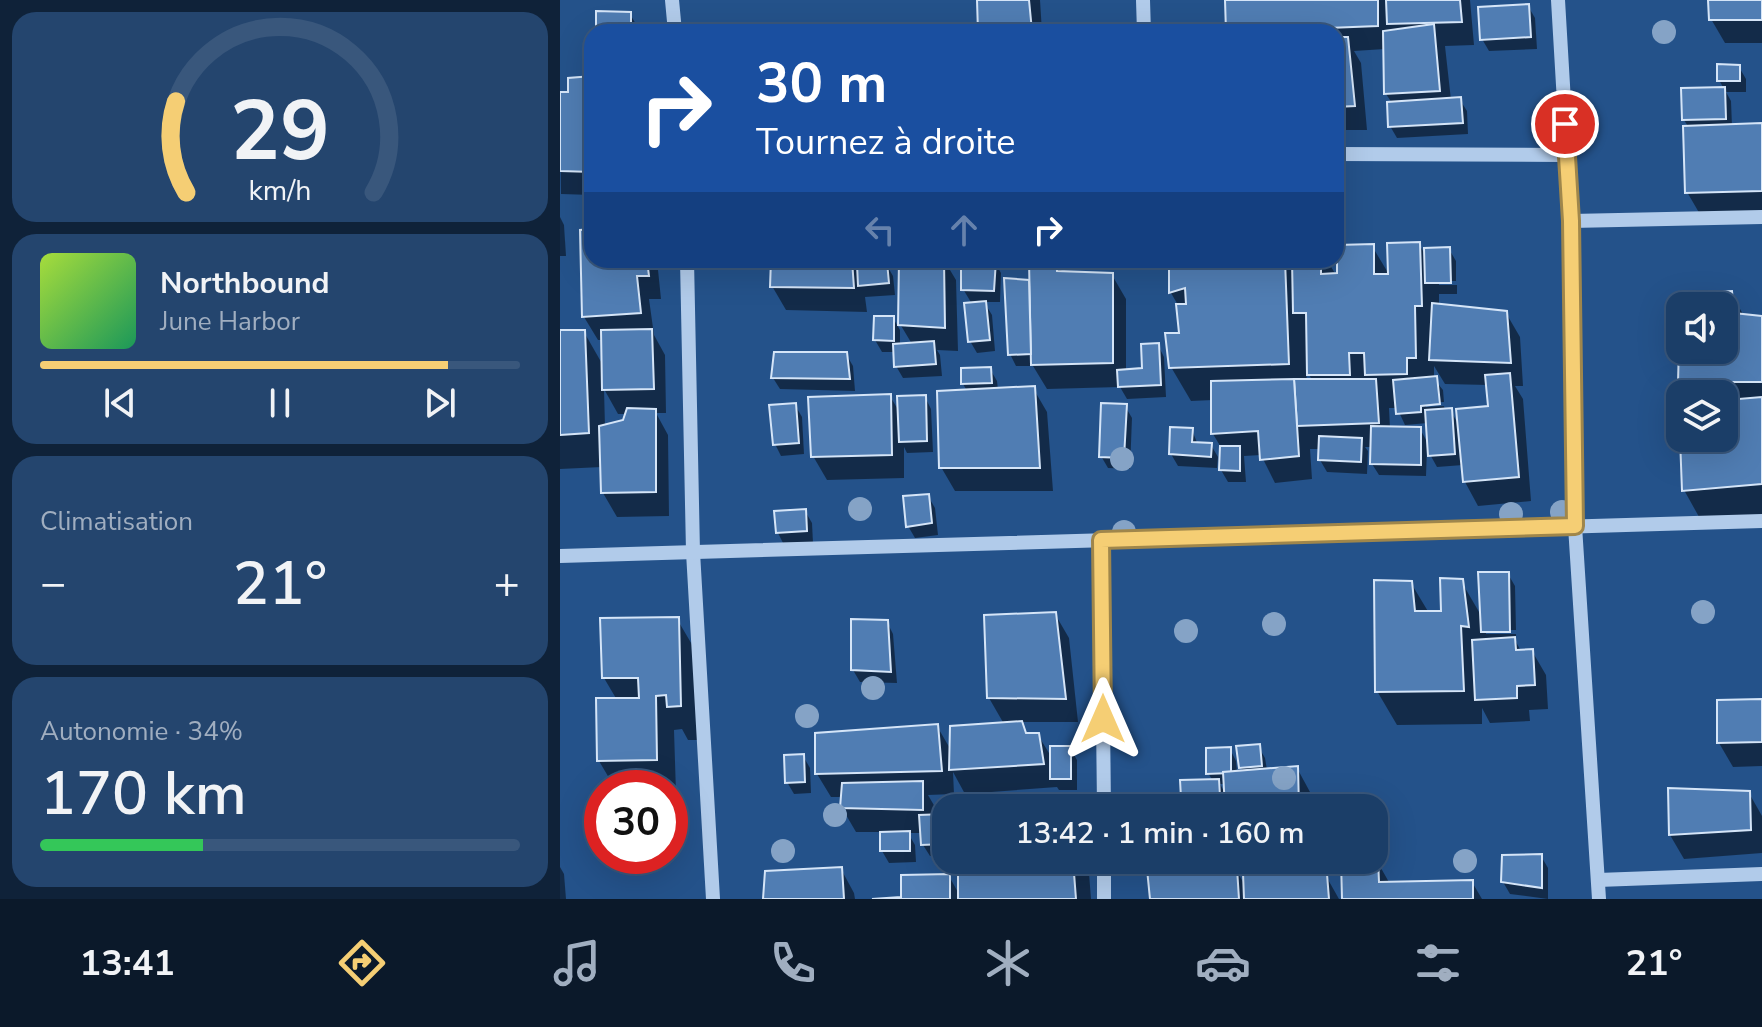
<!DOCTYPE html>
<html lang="fr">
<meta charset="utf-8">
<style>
:root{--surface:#1b3e68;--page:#24456e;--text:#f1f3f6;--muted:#a0aec0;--line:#39577c;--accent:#f5ce74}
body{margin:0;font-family:"Nunito Sans",sans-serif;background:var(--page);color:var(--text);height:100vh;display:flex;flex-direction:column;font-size:30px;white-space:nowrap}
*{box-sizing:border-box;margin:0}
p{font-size:26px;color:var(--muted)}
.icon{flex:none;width:44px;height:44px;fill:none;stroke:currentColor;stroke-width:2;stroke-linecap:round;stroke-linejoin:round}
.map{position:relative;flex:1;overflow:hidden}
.drawer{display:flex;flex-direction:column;gap:12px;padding:12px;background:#0f2239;width:560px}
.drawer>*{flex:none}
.hud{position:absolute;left:24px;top:24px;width:760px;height:244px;border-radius:24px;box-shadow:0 8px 32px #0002,0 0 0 2px var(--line);background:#1a4fa0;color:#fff;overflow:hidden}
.buttons{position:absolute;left:1106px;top:292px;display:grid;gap:16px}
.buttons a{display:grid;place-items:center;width:72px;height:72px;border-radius:16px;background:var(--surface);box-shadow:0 8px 32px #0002,0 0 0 2px var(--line);font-size:40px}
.speed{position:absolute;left:24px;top:770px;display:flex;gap:16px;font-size:40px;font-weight:700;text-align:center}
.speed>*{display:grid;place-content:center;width:104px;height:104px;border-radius:50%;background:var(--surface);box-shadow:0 8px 32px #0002,0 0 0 2px var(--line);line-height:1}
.speed .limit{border:12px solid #d22;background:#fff;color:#111}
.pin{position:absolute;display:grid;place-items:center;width:68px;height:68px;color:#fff;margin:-34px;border:4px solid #fff;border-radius:50%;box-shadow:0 2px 8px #0007}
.me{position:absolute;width:88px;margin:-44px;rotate:0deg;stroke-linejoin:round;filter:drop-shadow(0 0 6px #0008)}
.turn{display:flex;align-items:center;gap:28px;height:168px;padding:0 40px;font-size:36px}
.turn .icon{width:104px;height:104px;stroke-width:2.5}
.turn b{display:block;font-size:56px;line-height:68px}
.lanes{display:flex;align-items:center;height:76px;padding:0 40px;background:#0003;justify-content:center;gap:40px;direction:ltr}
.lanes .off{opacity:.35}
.big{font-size:60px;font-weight:600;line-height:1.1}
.drawer .tile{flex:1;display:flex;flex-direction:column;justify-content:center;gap:12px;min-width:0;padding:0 28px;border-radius:24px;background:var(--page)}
.drawer .dial{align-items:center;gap:0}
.dial svg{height:208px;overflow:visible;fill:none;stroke:var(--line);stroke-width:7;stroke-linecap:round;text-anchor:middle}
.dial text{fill:var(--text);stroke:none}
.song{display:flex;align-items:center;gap:24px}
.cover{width:96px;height:96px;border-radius:12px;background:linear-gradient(135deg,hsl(80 70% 55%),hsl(150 70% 35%))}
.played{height:8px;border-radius:4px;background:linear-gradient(90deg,var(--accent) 85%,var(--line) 85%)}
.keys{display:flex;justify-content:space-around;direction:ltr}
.heat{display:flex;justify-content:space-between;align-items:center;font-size:44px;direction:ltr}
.charge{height:12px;border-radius:6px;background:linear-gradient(90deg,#34c759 34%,var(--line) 0)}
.trip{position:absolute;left:372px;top:794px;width:456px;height:80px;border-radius:24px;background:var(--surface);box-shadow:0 8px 32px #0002,0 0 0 2px var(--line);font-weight:600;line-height:80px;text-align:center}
.menu{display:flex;height:128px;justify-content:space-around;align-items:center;background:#0b192a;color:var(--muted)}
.menu .icon{width:56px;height:56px}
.menu .current{color:var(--accent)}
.menu b{font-size:36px;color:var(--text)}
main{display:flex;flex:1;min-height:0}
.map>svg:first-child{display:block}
.shadow{fill:#0007;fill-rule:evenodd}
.building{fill:#507db3;stroke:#d5e5f8;stroke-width:2}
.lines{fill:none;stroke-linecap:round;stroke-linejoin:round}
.minor{stroke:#b1cbea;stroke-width:14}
.tree{fill:#85a3c6}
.route-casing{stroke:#9f864b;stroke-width:20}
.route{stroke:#f5ce74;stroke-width:14}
</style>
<main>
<section class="drawer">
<div class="tile dial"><svg viewBox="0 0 100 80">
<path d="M14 69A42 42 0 1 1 86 69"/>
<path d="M14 69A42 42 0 0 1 10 34" stroke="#f5ce74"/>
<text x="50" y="56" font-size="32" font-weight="700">29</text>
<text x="50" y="72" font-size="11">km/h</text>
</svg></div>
<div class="tile">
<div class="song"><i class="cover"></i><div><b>Northbound</b><p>June Harbor</p></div></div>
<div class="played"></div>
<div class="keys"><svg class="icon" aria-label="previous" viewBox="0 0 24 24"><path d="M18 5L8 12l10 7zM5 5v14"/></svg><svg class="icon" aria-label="pause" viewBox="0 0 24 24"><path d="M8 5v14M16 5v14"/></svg><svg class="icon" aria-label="next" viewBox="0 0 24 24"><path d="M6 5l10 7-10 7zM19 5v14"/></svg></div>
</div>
<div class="tile"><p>Climatisation</p>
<div class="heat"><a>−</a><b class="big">21°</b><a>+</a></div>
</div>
<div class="tile"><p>Autonomie · 34%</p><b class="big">170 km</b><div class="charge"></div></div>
</section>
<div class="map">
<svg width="1202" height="899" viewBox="0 0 1202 899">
<rect width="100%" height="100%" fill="#24528a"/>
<!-- shadow -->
<g class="shadow">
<polygon points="419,0 480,0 482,32 420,32"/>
<polygon points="667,0 910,0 914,45 885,46 891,100 900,100 907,111 908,134 837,138 830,126 832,103 826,94 825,49 794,51 801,63 807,130 776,130 776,32 668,32"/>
<polygon points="1150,0 1202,0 1202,43 1165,43 1151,19"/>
<polygon points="968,6 975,18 977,49 929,51 922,39"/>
<polygon points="70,14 77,26 77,32 38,32"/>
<polygon points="1179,67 1186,79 1186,92 1166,92 1171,101 1172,126 1202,125 1202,214 1141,216 1127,192 1129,128 1124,120 1164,89 1159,80"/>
<polygon points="32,78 32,195 1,194 0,94 10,94"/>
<polygon points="0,217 4,225 6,256 0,256"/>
<path d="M32 231V260H97L101 299H89L94 335 105 355 106 413H96L108 435 109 516 57 517 43 493 42 467 0 469V332H24L44 367 43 340H38L24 317ZM44 389 58 414H67L65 421 45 427Z"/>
<path d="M859 244 866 256 889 249 896 261V281H879V285H897V294H879V306L946 313 960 337 963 386H955L963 399 971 501 918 506 905 482 903 465 877 467 867 449 866 476 819 475 812 464V447H805L808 451 807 474 767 472 760 460 761 449H750L752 479 715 483 701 455 684 456 686 482H668L661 470 662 449 653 434V400L631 401 611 367 622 334 618 305 611 293V260H730L734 266V260H767L776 275 812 246 830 276ZM874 366 885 384 928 385 930 408 900 427 890 410 885 411 884 406 866 407V403L884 402 883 390 874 379ZM746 369 753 382H747ZM829 408H837L845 425 868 423 869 445 860 429 830 428Z"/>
<polygon points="213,260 291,262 300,277 326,264 333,276 335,295 305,297 307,312 226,310 212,286"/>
<polygon points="341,260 384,260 396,280 398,351 377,350 380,355 382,376 343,378 336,366 336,352 322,352 315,340 333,318 340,330 340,345 352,344 340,324"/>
<polygon points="471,260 495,260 503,273 552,275 566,299 566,371 584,370 598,345 604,357 606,397 567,399 560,387 487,389 473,366 456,366 450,354 468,282 471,288"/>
<polygon points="434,261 441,273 440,302 424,302 432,315 435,351 417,353 410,341 412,304 403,289"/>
<polygon points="1171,293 1184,316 1202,318 1202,519 1143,524 1124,490 1122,438 1164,438 1164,394 1121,394 1126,392 1120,382 1121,350 1164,350 1164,306 1122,306"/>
<polygon points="286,354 293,366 295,391 220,389 213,378"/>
<polygon points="430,369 437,381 438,390 473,388 487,412 493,491 395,491 381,467 407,391 403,384"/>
<polygon points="330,396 340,413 365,397 371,409 373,452 347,453 344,447 344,478 267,480 253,456"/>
<polygon points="235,405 242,417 244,454 221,456 215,444"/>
<polygon points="565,406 572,418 570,469 548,468 541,456"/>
<polygon points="632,430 638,445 651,445 658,457 657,468 618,466 611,454"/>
<polygon points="368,496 375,508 378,535 355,538 348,526"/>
<polygon points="245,511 252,523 253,543 224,545 218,533"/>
<polygon points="948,574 955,586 956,630 926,630 926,634 956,634 956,642 961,651 972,651 986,675 988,709 969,710 970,721 930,723 922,708 922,724 837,725 817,691 851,583 869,613 883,613 901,581 922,617"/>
<polygon points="495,614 509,638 518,722 460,722 467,735 478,735 492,758 510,748 517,760 517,790 499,790 497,787 405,794 393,772 394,794 368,795 375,807 376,816 384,816 386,819 386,855 370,856 363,845 362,833 348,833 355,845 356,862 329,863 322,851 322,832 296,832 282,808 283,797 271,797 257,774 377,726 392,752 444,724 429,698"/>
<polygon points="117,619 137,653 139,740 128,740 122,729 114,730 116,793 113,793 113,832 110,832 110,788 55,788 39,761 57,700 44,678"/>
<polygon points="327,622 333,634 337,683 300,682 293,670"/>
<polygon points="1202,701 1202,766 1173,767 1159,743"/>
<path d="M698 746 705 758 707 770 737 768 750 792 751 808H629L623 797 653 781 648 773 670 749 676 761 677 772H683L681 768ZM660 784H666V795Z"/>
<polygon points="243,756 250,768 251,793 234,794 227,782"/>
<polygon points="1189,793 1202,816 1202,853 1124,859 1110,835"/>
<polygon points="981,856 988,868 988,899 950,894 943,882"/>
<polygon points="400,860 528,860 531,899 343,899 389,876 400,896"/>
<polygon points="745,860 817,861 830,884 912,882 922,899 784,899 783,872 752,871"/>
<polygon points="0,867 4,874 6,899 0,899"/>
<polygon points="281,869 294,893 295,899 205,899"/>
<polygon points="676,870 686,887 766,876 779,899 592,899"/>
</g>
<!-- building -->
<g class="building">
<polygon points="417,0 469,0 472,31 418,32"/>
<polygon points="665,0 818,0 818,26 666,32"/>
<polygon points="826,0 900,0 902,22 827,24"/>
<polygon points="1148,0 1202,0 1202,20 1149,20"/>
<polygon points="969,4 971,37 920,40 918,7"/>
<polygon points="36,11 71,12 71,32 36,32"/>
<polygon points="874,24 880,91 824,94 823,31"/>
<polygon points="776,37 788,37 795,106 776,107"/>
<polygon points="1157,64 1180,65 1180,81 1157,81"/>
<polygon points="32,76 32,172 0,171 0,92 8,92 8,78"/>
<polygon points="1165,87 1166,119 1122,120 1121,88"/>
<polygon points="901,97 903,123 828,127 827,102"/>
<polygon points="1202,123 1202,191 1125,193 1123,126"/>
<polygon points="32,229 32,260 87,260 89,276 77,276 81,313 22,317 20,230"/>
<polygon points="860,242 862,306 855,306 856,358 847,358 847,374 805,375 804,353 789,353 790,375 747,375 746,313 733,313 732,260 761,260 761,274 777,273 777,245 814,244 814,274 828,274 827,243"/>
<polygon points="890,247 891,283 865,283 864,248"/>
<polygon points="211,260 292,260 294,288 210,287"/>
<polygon points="339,260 384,260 385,328 338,325"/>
<polygon points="401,260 436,260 434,291 401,290"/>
<polygon points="469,260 496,260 497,271 553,273 553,363 471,365"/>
<polygon points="609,260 725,260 729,364 609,368 605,333 619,333 616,304 626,304 625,288 609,293"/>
<polygon points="327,262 329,283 298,286 297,264"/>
<polygon points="444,278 469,280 471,354 448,355"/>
<polygon points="1172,291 1174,313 1202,316 1202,382 1118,382 1120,309 1120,350 1164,350 1164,306 1120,306 1120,294"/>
<polygon points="426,301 430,340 408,342 404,303"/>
<polygon points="872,303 947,311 951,363 869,360"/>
<polygon points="314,316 334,316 334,341 313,340"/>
<polygon points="92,329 94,389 42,390 41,330"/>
<polygon points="0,330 25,330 29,433 0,435"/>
<polygon points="374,341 376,364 334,367 333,344"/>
<polygon points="599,343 601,385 558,387 557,370 582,368 581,344"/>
<polygon points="214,352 287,352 290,379 211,378"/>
<polygon points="431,367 432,383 401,384 401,368"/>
<polygon points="950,373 959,477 903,482 896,409 928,406 925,375"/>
<polygon points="877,376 880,404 861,406 861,412 836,414 833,380"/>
<polygon points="734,379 816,379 819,423 737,426"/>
<polygon points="734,379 739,456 700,460 698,431 651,434 651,381"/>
<polygon points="475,386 480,468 379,468 377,391"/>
<polygon points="1166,388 1167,400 1202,397 1202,484 1122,491 1120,438 1164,438 1164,394 1120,394 1120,438 1118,390"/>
<polygon points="331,394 332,455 251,457 248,397"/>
<polygon points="366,395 367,441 339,442 337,396"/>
<polygon points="236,403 239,443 213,445 209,405"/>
<polygon points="541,403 567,404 564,458 539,457"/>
<polygon points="67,408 96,409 96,492 41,493 39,426 63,420"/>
<polygon points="892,408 895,454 868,456 865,410"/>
<polygon points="811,426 861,427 861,465 810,464"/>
<polygon points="610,427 633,428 632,442 652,443 651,457 609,454"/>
<polygon points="759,436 802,438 801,462 758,460"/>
<polygon points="660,446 680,446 680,471 659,470"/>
<polygon points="369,494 372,523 346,527 343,496"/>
<polygon points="246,509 247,531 216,533 214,511"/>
<polygon points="918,572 949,572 950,632 921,632"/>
<polygon points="880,578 903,579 909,627 901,626 904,691 815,692 814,580 852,581 855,611 881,611"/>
<polygon points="496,612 506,699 427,698 424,615"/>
<polygon points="119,617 121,706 107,707 106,695 96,696 97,760 37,761 36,698 79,698 78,678 42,678 40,618"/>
<polygon points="291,619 328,620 331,672 291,670"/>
<polygon points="955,637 956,650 973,649 975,685 957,686 957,698 915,700 912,640"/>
<polygon points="1202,699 1202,742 1157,743 1157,700"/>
<polygon points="462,721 466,733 479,733 484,764 389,770 390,726"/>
<polygon points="378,724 382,771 255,774 255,733"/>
<polygon points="700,744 702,766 679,768 676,746"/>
<rect x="490" y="746" width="21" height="33"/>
<polygon points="671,747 671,773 646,774 646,748"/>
<polygon points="244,754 245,782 225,783 224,755"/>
<polygon points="738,766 739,808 665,808 663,772"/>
<polygon points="659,779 660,796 621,798 620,780"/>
<rect x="85" y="781" width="22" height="7"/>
<polygon points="363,781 363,810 280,808 282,783"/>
<polygon points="1108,788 1190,791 1191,830 1109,835"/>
<rect x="397" y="805" width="112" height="3"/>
<polygon points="385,814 386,844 361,845 359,815"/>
<polygon points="350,831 350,851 320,851 320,832"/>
<polygon points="982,854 982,888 941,882 942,855"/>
<polygon points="818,859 819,882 913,880 913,899 782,899 781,860"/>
<polygon points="398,860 513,860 516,899 398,899"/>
<polygon points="282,867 284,899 203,899 205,871"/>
<polygon points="677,868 679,899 590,899 587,869"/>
<polygon points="683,873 767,874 769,899 684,899"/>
<polygon points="390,874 390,899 312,899 341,897 341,875"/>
</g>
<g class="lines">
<!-- minor -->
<g class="minor">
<polyline points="112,0 115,32"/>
<polyline points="583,0 584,32"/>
<polyline points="998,0 1011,221 1015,526 1039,899"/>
<polyline points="776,154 1007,155"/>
<polyline points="1011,221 1202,217"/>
<polyline points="127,260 133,552 153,899"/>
<polyline points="541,540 544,808"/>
<polyline points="0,556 1202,521"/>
<polyline points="544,860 544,899"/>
<polyline points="1038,880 1202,874"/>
</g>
</g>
<!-- trees -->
<g class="tree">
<circle cx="1104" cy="32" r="12"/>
<circle cx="562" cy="459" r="12"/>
<circle cx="300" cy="509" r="12"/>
<circle cx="1002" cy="512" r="12"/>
<circle cx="951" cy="514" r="12"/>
<circle cx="564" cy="532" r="12"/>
<circle cx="1143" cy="612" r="12"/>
<circle cx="714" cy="624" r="12"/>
<circle cx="626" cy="631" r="12"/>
<circle cx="313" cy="688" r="12"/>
<circle cx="247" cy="716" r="12"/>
<circle cx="724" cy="778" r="12"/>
<circle cx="275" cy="815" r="12"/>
<circle cx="223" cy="851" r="12"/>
<circle cx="905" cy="861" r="12"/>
</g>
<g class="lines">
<!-- route casing -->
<g class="route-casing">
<polyline id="route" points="543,719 541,540 1015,526 1011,221 1005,124"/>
</g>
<!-- route -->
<use href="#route" class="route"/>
</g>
</svg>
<div class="buttons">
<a><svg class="icon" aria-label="sound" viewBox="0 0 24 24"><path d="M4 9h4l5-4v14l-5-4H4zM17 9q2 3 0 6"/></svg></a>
<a><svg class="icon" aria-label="layers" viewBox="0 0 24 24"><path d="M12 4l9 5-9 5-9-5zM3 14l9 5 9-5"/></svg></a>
</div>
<div class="speed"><div class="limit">30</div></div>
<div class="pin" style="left:1005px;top:124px;background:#d93025"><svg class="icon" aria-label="arrive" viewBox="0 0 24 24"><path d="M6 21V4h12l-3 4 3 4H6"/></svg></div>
<svg class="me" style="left:543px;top:719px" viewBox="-20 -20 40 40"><path d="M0-17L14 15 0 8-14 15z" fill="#f5ce74" stroke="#fff" stroke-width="4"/></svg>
<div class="trip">13:42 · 1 min · 160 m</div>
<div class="hud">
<div class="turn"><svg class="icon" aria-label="right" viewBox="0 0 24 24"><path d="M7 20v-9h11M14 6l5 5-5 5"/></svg><div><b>30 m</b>Tournez à droite</div></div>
<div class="lanes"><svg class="icon off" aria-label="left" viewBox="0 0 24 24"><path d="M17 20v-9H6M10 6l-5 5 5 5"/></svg><svg class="icon off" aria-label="ahead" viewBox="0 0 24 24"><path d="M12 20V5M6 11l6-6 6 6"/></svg><svg class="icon" aria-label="right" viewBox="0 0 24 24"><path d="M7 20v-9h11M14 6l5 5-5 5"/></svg></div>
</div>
</div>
</main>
<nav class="menu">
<b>13:41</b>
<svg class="icon current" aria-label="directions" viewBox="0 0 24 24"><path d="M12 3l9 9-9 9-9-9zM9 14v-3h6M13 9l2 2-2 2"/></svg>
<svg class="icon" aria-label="music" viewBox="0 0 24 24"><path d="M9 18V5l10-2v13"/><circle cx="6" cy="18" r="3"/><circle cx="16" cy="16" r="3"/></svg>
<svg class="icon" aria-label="phone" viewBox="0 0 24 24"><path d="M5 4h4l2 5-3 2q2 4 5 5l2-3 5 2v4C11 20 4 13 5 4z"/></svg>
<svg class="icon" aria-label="climate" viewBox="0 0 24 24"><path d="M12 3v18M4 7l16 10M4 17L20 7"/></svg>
<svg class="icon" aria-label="car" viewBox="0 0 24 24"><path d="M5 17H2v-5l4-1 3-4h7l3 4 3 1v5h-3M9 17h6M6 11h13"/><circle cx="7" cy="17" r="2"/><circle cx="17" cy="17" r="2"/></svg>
<svg class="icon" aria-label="filters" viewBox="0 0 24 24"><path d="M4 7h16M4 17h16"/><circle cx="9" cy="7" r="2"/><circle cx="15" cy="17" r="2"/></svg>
<b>21°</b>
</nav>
